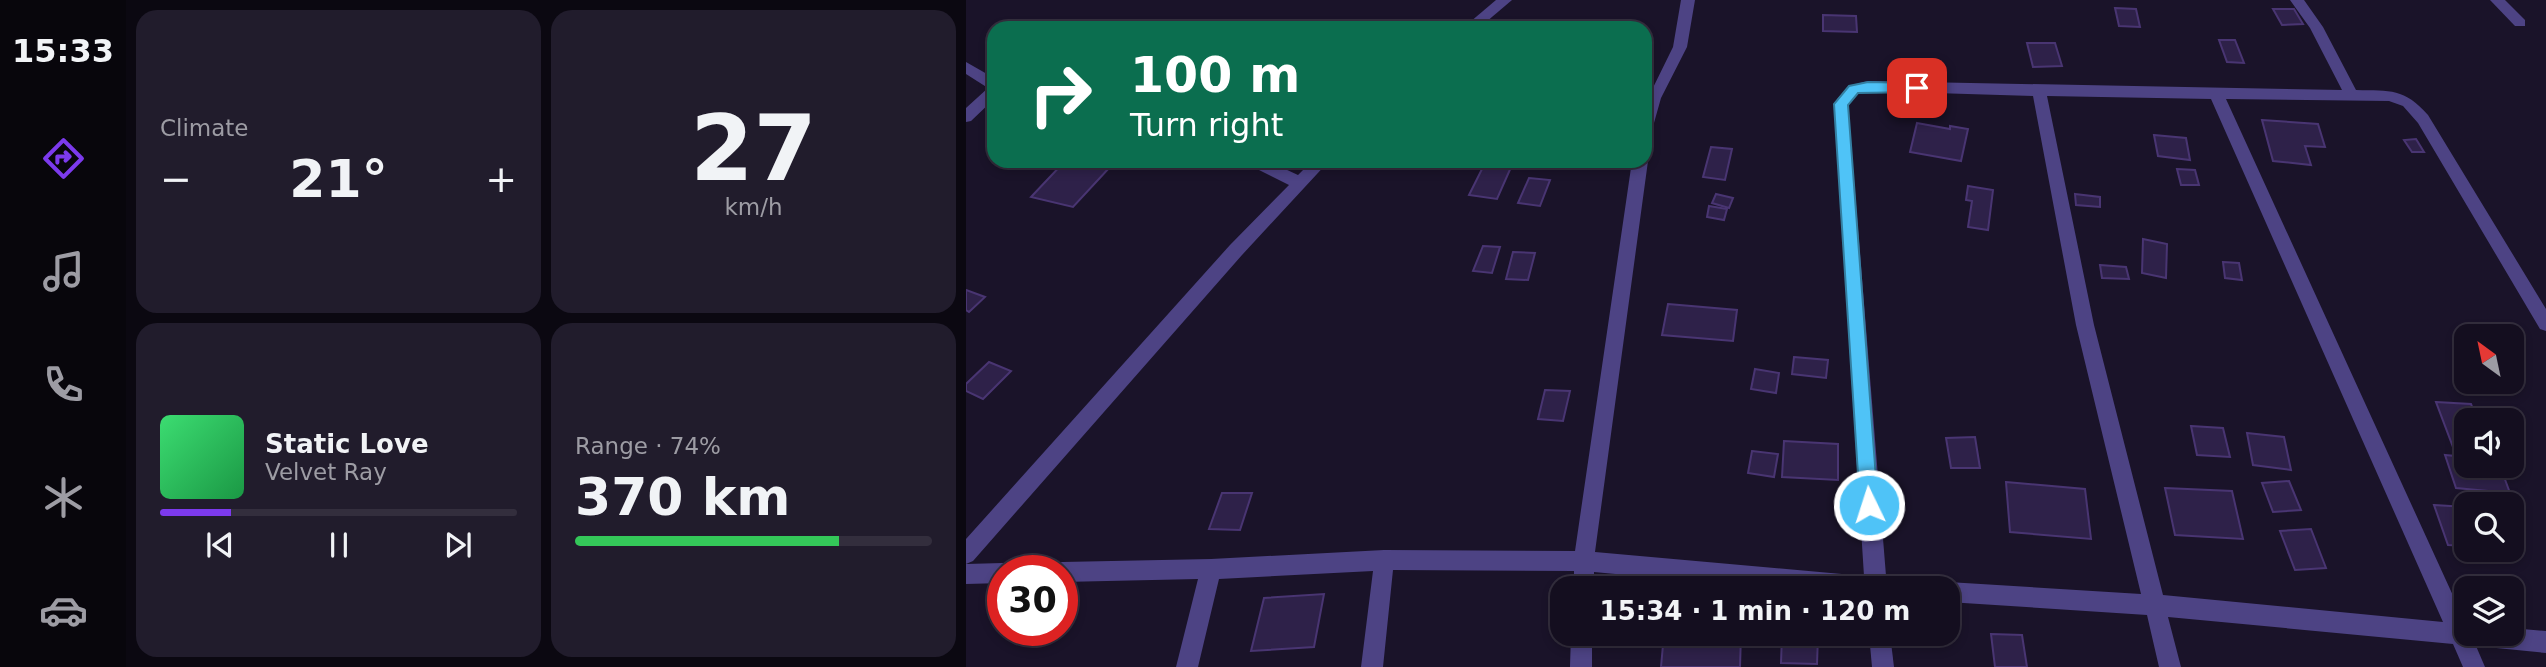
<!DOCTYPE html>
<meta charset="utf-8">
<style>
:root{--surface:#140e1f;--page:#211c2c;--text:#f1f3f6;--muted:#9d9ca4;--line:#332e3d;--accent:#7c3aed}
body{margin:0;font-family:"DejaVu Sans",sans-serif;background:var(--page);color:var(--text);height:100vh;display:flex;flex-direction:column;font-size:26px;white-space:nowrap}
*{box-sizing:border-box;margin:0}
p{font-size:23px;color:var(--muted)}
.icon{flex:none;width:38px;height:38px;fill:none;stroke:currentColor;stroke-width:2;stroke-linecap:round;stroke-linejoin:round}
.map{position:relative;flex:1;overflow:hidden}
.sheet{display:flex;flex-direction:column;gap:10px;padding:10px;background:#0b0811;width:840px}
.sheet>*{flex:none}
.banner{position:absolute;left:21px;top:21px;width:665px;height:147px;border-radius:21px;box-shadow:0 4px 10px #0003,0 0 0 2px var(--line);background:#0b6e4f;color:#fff;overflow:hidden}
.needle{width:46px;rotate:327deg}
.buttons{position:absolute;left:1488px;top:324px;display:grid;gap:14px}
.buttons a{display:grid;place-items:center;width:70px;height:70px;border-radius:14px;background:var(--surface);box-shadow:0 4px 10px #0003,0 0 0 2px var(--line);font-size:35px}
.speed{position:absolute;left:21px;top:555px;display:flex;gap:14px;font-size:35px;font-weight:700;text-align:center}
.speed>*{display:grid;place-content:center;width:91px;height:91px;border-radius:50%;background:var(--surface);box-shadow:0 4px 10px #0003,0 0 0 2px var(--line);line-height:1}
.speed .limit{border:10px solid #d22;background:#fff;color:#111}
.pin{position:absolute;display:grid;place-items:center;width:60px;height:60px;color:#fff;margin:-30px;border-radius:14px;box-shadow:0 4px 10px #0006}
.me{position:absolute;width:77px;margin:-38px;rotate:356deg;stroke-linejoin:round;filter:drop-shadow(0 0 5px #0008)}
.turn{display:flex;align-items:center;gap:24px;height:147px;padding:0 28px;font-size:32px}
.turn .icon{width:91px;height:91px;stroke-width:2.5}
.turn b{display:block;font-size:49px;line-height:60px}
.big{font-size:52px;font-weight:800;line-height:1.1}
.sheet .tile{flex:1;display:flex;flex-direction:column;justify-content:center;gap:10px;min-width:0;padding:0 24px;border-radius:21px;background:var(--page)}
.sheet .dial{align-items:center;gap:0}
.dial b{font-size:91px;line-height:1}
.song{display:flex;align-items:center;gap:21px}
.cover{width:84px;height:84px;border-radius:10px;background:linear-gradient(135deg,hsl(140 70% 55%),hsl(140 70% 35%))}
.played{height:7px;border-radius:4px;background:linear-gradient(90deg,var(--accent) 20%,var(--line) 20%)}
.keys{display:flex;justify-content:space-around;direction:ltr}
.heat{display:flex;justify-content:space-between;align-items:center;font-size:38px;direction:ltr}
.charge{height:10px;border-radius:5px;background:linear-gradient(90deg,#34c759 74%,var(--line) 0)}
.sheet .tiles{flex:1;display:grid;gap:10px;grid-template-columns:repeat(2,1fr)}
.trip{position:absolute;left:584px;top:576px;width:410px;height:70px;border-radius:21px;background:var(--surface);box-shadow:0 4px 10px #0003,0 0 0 2px var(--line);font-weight:800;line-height:70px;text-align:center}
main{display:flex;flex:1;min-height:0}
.tab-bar{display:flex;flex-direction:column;width:126px;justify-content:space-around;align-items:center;background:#08060c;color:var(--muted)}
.tab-bar .icon{width:49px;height:49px}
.tab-bar .on{color:var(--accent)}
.tab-bar b{font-size:32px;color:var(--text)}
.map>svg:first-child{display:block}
.building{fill:#2e2149;stroke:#493572;stroke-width:2}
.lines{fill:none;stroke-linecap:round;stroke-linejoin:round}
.street{fill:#4d4384;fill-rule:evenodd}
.route{fill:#4fc3f7;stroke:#337fa1;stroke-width:2}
</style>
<main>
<nav class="tab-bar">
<b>15:33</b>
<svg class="icon on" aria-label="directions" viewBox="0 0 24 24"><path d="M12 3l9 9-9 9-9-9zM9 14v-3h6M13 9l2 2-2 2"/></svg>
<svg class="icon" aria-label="music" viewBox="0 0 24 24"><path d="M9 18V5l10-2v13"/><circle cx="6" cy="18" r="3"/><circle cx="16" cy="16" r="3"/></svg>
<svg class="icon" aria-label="phone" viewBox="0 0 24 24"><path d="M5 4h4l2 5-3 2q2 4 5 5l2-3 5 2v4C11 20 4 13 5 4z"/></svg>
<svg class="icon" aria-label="climate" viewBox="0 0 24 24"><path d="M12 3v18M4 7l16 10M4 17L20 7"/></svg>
<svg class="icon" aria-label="car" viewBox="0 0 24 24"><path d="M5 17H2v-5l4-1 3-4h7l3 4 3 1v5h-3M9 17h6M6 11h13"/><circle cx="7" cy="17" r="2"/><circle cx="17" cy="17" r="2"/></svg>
</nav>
<section class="sheet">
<div class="tiles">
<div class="tile"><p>Climate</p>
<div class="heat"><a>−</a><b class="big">21°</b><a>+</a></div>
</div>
<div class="tile dial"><b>27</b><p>km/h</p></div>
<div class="tile">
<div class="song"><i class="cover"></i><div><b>Static Love</b><p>Velvet Ray</p></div></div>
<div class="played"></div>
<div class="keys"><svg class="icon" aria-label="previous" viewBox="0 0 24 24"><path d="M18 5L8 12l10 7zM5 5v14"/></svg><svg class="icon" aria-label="pause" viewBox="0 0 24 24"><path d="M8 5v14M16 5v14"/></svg><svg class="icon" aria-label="next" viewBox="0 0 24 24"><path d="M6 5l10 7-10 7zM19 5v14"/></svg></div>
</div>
<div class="tile"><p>Range · 74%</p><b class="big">370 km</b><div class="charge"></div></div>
</div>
</section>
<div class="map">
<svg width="1580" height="667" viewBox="0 0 1580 667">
<rect width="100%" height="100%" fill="#1a1329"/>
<!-- building -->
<g class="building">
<polygon points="1149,8 1170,9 1174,27 1153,26"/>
<polygon points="1307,9 1328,9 1337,24 1316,25"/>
<polygon points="857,15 890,16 891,32 857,31"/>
<polygon points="1253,40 1269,40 1278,63 1261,62"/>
<polygon points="1061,43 1089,43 1096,66 1067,67"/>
<polygon points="1296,120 1352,124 1359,147 1339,146 1345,165 1307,161"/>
<polygon points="951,123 984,129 984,126 1002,129 995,161 944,152"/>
<polygon points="1188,135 1220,138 1224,160 1192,156"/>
<polygon points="1450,139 1458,152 1446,152 1438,140"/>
<polygon points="745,147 766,149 759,180 737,177"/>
<polygon points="99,161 122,161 144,167 107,207 65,197"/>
<polygon points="520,161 546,165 531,199 503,195"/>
<polygon points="1211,169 1229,170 1233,185 1215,185"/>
<polygon points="563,178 584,180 574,206 552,203"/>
<polygon points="1002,186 1027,190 1022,230 1002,227 1006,201 1000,200"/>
<polygon points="750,194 767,198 763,208 746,203"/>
<polygon points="1109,194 1134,197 1134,207 1110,205"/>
<polygon points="743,206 761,209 758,220 741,217"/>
<polygon points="1177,239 1201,244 1200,278 1176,273"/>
<polygon points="517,246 534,247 526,273 507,271"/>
<polygon points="547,252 569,253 562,280 540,279"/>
<polygon points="1257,262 1273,263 1276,280 1259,278"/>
<polygon points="1134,265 1160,267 1163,279 1136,278"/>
<polygon points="0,290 19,297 3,312 0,310"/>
<polygon points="702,304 771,310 767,341 696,335"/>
<polygon points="828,357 862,360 860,378 826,374"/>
<polygon points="23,362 45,371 17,399 0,391 0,384"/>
<polygon points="789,369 813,373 810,393 785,389"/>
<polygon points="579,390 604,391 597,421 572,419"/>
<polygon points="1470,402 1505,404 1511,420 1500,420 1500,448 1487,447"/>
<polygon points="1225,426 1257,428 1264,457 1231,455"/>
<polygon points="1281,433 1318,437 1325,470 1287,465"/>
<polygon points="1009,437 1014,468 985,468 980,438"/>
<polygon points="818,441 872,444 872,480 816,477"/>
<polygon points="786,451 812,454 808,477 782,473"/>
<polygon points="1479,455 1500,457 1500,466 1534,466 1544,493 1490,488"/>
<polygon points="1323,481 1335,510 1307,512 1296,483"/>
<polygon points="1040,482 1119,489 1125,539 1044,532"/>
<polygon points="1199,488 1266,491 1277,539 1209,535"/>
<polygon points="256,493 286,493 274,530 243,529"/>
<polygon points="1468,505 1500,507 1500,546 1482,545"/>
<polygon points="1345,529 1360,568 1329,570 1314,531"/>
<polygon points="358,594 348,647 285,651 298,598"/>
<polygon points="698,634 775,634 774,667 695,667"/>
<polygon points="1025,634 1056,635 1061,667 1029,667"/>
<polygon points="816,635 852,636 851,664 815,663"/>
</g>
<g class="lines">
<!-- street -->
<g class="street">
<polygon points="530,0 546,0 513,28 497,28"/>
<polygon points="715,0 729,0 721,47 695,98 686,130 679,135 679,104 707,47"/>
<path d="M1324 0H1338L1357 27 1390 90C1425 91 1438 88 1462 115L1580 309V331L1574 329 1452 123 1437 106 1423 101 1260 99 1500 624V634H1545V628L1580 631V653L1510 646 1519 667H1497L1487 644 1202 617 1215 667H1193L1181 615 982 602V588H973L982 582 1175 594 1110 325 1067 96 903 91 893 93 882 105 921 588H800L628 572V588H608V571L427 570 417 667H395L407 571 253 579 232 667H210L232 579 96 582V570H86L89 565 96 562 245 559 418 550 609 551 666 161H679V157L682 161 629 552 898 576 868 104C878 89 886 84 903 81L1376 90 1344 28ZM1081 96 1245 99 1477 622 1197 595 1128 325Z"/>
<polygon points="1524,0 1539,0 1559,20 1559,26 1549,26"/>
<polygon points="0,62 28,78 28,99 5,121 0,122 0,108 22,88 0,74"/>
<polygon points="280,161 302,161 332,175 346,161 363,161 276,255 7,561 0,564 37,563 44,566 46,570 37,570 37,583 0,584 0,539 264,245 323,185 283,165"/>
<polygon points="605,634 626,634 626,667 604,667"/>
<polygon points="903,634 924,634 928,667 906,667"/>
</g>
</g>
<!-- route -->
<polygon class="route" points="902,82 951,83 958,88 951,92 892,93 882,105 912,505 910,511 903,514 897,511 894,505 868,104 883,86"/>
</svg>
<div class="buttons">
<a><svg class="needle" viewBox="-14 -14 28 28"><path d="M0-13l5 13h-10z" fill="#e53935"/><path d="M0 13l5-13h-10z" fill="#9d9ca4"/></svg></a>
<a><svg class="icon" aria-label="sound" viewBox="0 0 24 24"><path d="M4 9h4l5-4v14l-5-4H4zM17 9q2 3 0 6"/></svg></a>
<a><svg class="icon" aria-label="search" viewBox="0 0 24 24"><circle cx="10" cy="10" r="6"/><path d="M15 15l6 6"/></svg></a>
<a><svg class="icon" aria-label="layers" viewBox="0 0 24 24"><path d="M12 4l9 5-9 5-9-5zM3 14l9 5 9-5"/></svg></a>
</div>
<div class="speed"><div class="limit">30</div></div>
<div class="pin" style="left:951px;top:88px;background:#d93025"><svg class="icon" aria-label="arrive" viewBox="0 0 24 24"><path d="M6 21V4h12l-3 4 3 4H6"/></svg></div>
<svg class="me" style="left:903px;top:505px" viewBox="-20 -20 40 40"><circle r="17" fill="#4fc3f7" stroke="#fff" stroke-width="3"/><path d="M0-11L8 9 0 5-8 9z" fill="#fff"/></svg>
<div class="trip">15:34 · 1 min · 120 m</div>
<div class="banner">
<div class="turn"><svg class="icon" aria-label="right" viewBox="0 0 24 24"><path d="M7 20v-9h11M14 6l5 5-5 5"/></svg><div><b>100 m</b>Turn right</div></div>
</div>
</div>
</main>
